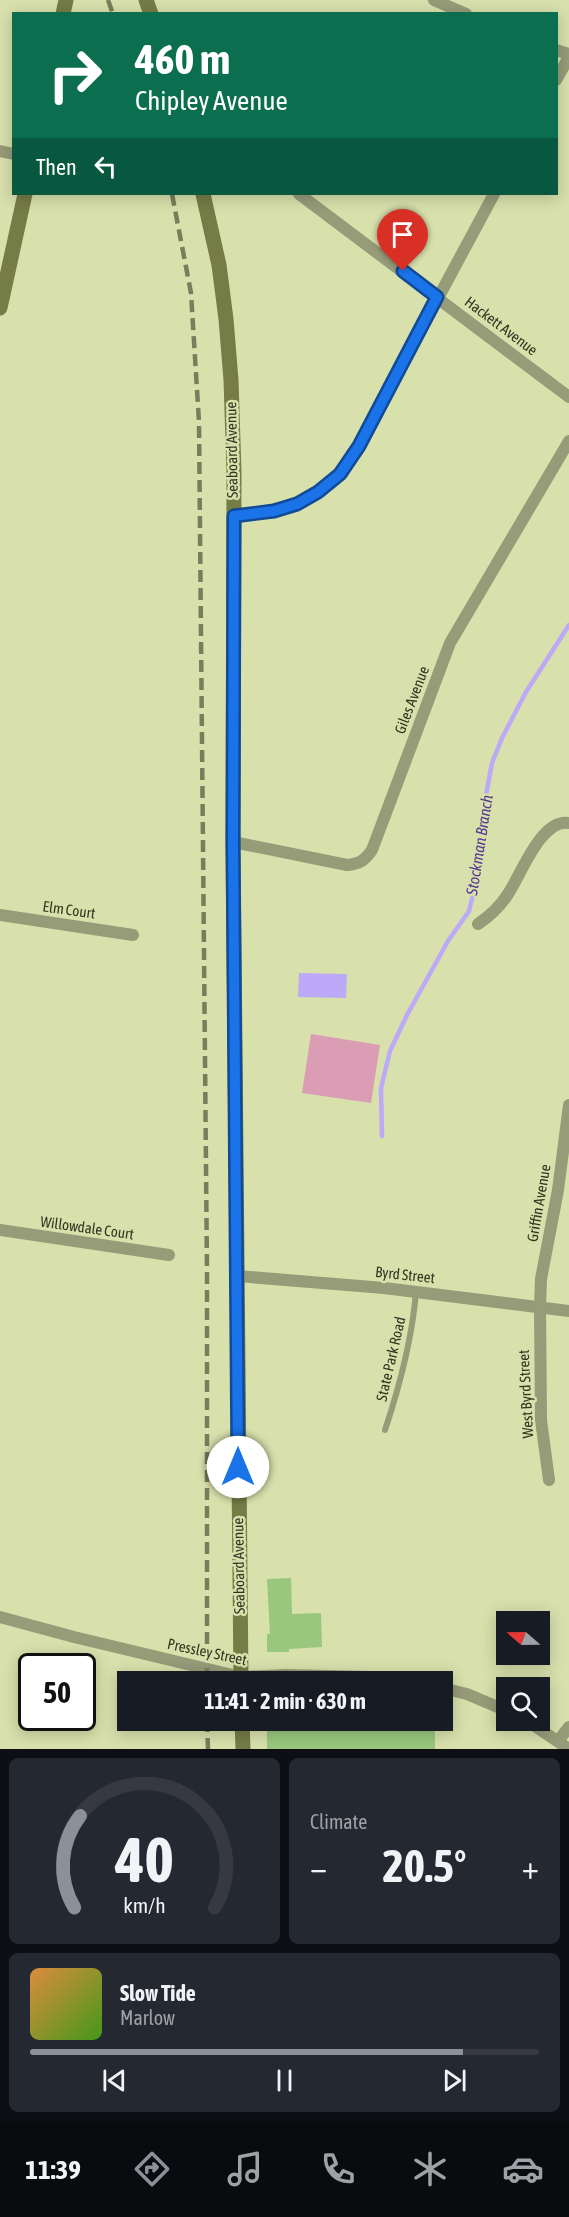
<!DOCTYPE html>
<meta charset="utf-8">
<style>
:root{--surface:#171b24;--page:#242831;--text:#f1f3f6;--muted:#9ea1a6;--line:#363941;--accent:#8c9099}
body{margin:0;font-family:"Asap Condensed",sans-serif;background:var(--page);color:var(--text);height:100vh;display:flex;flex-direction:column;font-size:22px;white-space:nowrap}
*{box-sizing:border-box;margin:0}
p{font-size:20px;color:var(--muted)}
.icon{flex:none;width:33px;height:33px;fill:none;stroke:currentColor;stroke-width:2;stroke-linecap:round;stroke-linejoin:round}
.map{position:relative;height:1749px;overflow:hidden}
.sheet{display:flex;flex-direction:column;gap:9px;padding:9px;background:#0d0f14;flex:1}
.sheet>*{flex:none}
.guide{position:absolute;left:12px;top:12px;width:546px;height:183px;border-radius:0px;box-shadow:0 3px 15px #0003;background:#0b6e4f;color:#fff;overflow:hidden}
.needle{width:39px;rotate:290deg}
.tools{position:absolute;left:496px;top:1611px;display:grid;gap:12px}
.tools a{display:grid;place-items:center;width:54px;height:54px;border-radius:0px;background:var(--surface);box-shadow:0 3px 15px #0003;font-size:30px}
.speed{position:absolute;left:18px;top:1653px;display:flex;gap:12px;font-size:30px;font-weight:700;text-align:center}
.speed>*{display:grid;place-content:center;width:78px;height:78px;border-radius:50%;background:var(--surface);box-shadow:0 3px 15px #0003;line-height:1}
.speed .limit{border:3px solid #111;border-radius:9px;background:#fff;color:#111}
.pin{position:absolute;display:grid;place-items:center;width:51px;height:51px;color:#fff;margin:-62px -26px;border-radius:50% 50% 50% 0;rotate:-45deg;box-shadow:0 0 6px #0007}
.pin .icon{rotate:45deg}
.me{position:absolute;width:66px;margin:-33px;rotate:0deg;stroke-linejoin:round;filter:drop-shadow(0 0 4px #0008)}
.turn{display:flex;align-items:center;gap:21px;height:126px;padding:0 24px;font-size:27px}
.turn .icon{width:78px;height:78px;stroke-width:2.5}
.turn b{display:block;font-size:42px;line-height:51px}
.then{display:flex;align-items:center;height:57px;padding:0 24px;background:#0003;gap:12px;font-size:22px}
.big{font-size:45px;font-weight:700;line-height:1.1}
.sheet .tile{flex:1;display:flex;flex-direction:column;justify-content:center;gap:9px;min-width:0;padding:0 21px;border-radius:9px;background:var(--page)}
.sheet .dial{align-items:center;gap:0}
.dial svg{height:156px;overflow:visible;fill:none;stroke:var(--line);stroke-width:7;stroke-linecap:round;text-anchor:middle}
.dial text{fill:var(--text);stroke:none}
.song{display:flex;align-items:center;gap:18px}
.cover{width:72px;height:72px;border-radius:9px;background:linear-gradient(135deg,hsl(30 70% 55%),hsl(100 70% 35%))}
.played{height:6px;border-radius:3px;background:linear-gradient(90deg,var(--accent) 85%,var(--line) 85%)}
.keys{display:flex;justify-content:space-around;direction:ltr}
.heat{display:flex;justify-content:space-between;align-items:center;font-size:33px;direction:ltr}
.sheet .tiles{flex:1;display:grid;gap:9px;grid-template-columns:1fr 1fr}
.tile:last-child{grid-column:span 2}
.trip{position:absolute;left:117px;top:1671px;width:336px;height:60px;border-radius:0px;background:var(--surface);box-shadow:0 3px 15px #0003;font-weight:700;line-height:60px;text-align:center}
.tab-bar{display:flex;height:96px;justify-content:space-around;align-items:center;background:#090b0e;color:var(--muted)}
.tab-bar .icon{width:42px;height:42px}
.tab-bar .on{color:var(--accent)}
.tab-bar b{font-size:27px;color:var(--text)}
.map>svg:first-child{display:block}
.green{fill:#da9db4}
.water{fill:#bca9f7}
.lines{fill:none;stroke-linecap:round;stroke-linejoin:round}
.stream{stroke:#bca9f7;stroke-width:4.5}
.building{fill:#98c77d}
.lane{stroke:#969b78;stroke-width:6}
.street{stroke:#969b78;stroke-width:12}
.secondary{stroke:#757c46;stroke-width:15}
.rail{stroke:#787d5b;stroke-width:4.5;stroke-dasharray:12 6;stroke-linecap:butt}
.route-casing{stroke:#114b97;stroke-width:15}
.route{stroke:#1a73e8;stroke-width:10}
.labels{text-anchor:middle;stroke-width:5;stroke-linejoin:round;paint-order:stroke}
.street-label{font-size:15px;fill:#333521;stroke:#d8e0ac}
.water-label{font-size:16px;font-style:italic;fill:#553892;stroke:#d8e0ac}
</style>
<div class="map">
<svg width="569" height="1749" viewBox="0 0 569 1749">
<rect width="100%" height="100%" fill="#d8e0ac"/>
<!-- green -->
<polygon class="green" points="311,1034 380,1045 371,1103 302,1093"/>
<!-- water -->
<polygon class="water" points="299,973 347,974 346,998 298,997"/>
<g class="lines">
<!-- stream -->
<polyline class="stream" points="382,1136 381,1088 390,1051 407,1015 448,941 469,911 475,887 486,795 492,763 502,738 526,692 569,625"/>
</g>
<!-- building -->
<g class="building">
<polygon points="291,1578 292,1614 321,1613 322,1647 289,1649 289,1652 267,1652 267,1634 270,1634 267,1579"/>
<polygon points="267,1720 313,1720 313,1731 340,1730 340,1721 394,1720 394,1723 435,1724 435,1749 267,1749"/>
</g>
<g class="lines">
<!-- lane -->
<path class="lane" d="M385 1430C400 1385 412 1340 416 1292"/>
<!-- street -->
<g class="street">
<polyline points="434,0 466,14"/>
<polyline points="556,50 569,54"/>
<polyline points="556,80 569,57"/>
<polyline points="0,151 14,154"/>
<polyline points="299,194 569,397"/>
<path d="M234 516C289 509 314 504 351 460L494 194"/>
<path d="M233 842 347 865C360 864 365 860 372 850L450 643 569 441"/>
<polyline points="0,915 133,935"/>
<path d="M478 924C490 916 500 907 508 894 521 875 541 818 569 823"/>
<polyline points="0,1230 169,1255"/>
<polyline points="237,1276 384,1288 569,1311"/>
<polyline points="549,1480 541,1420 540,1307 541,1279 558,1190 569,1105"/>
<polyline points="0,1617 74,1637 241,1677 286,1675 370,1677 414,1682"/>
<polyline points="442,1688 467,1694 507,1711"/>
<polyline points="526,1720 569,1749"/>
<polyline points="558,1741 569,1727"/>
</g>
<!-- secondary -->
<g class="secondary">
<polyline points="146,0 151,14"/>
<polyline points="63,14 66,0"/>
<polyline points="203,194 219,265 226,319 231,380 234,472 233,842 241,1682"/>
<polyline points="0,308 25,194"/>
<polyline points="242,1720 243,1749"/>
</g>
<!-- rail -->
<g class="rail">
<polyline points="108,0 113,14"/>
<polyline points="172,194 191,293 199,422 207,1272 207,1682"/>
<polyline points="207,1720 208,1749"/>
</g>
</g>
<g class="lines">
<!-- route casing -->
<g class="route-casing">
<polyline id="route" points="238,1467 233,842 234,516 274,511 297,504 318,492 340,474 359,446 437,297 403,271"/>
</g>
<!-- route -->
<use href="#route" class="route"/>
</g>
<g class="labels">
<!-- street labels -->
<g class="street-label">
<text transform="translate(501 326) rotate(37)" y="5">Hackett Avenue</text>
<text transform="translate(232 450) rotate(-91)" y="5">Seaboard Avenue</text>
<text transform="translate(412 700) rotate(-69)" y="5">Giles Avenue</text>
<text transform="translate(69 910) rotate(8)" y="5">Elm Court</text>
<text transform="translate(539 1203) rotate(-80)" y="5">Griffin Avenue</text>
<text transform="translate(87 1228) rotate(8)" y="5">Willowdale Court</text>
<text transform="translate(405 1275) rotate(6)" y="5">Byrd Street</text>
<text transform="translate(391 1359) rotate(-77)" y="5">State Park Road</text>
<text transform="translate(526 1394) rotate(-93)" y="5">West Byrd Street</text>
<text transform="translate(239 1566) rotate(-91)" y="5">Seaboard Avenue</text>
<text transform="translate(207 1652) rotate(12)" y="5">Pressley Street</text>
</g>
<!-- water labels -->
<g class="water-label">
<text transform="translate(479 845) rotate(-81)" y="6">Stockman Branch</text>
</g>
</g>
</svg>
<div class="tools">
<a><svg class="needle" viewBox="-14 -14 28 28"><path d="M0-13l5 13h-10z" fill="#e53935"/><path d="M0 13l5-13h-10z" fill="#9ea1a6"/></svg></a>
<a><svg class="icon" aria-label="search" viewBox="0 0 24 24"><circle cx="10" cy="10" r="6"/><path d="M15 15l6 6"/></svg></a>
</div>
<div class="speed"><div class="limit">50</div></div>
<div class="pin" style="left:403px;top:271px;background:#d93025"><svg class="icon" aria-label="arrive" viewBox="0 0 24 24"><path d="M6 21V4h12l-3 4 3 4H6"/></svg></div>
<svg class="me" style="left:238px;top:1467px" viewBox="-20 -20 40 40"><circle r="19" fill="#fff"/><path d="M0-13L10 11 0 6-10 11z" fill="#1a73e8"/></svg>
<div class="trip">11:41 · 2 min · 630 m</div>
<div class="guide">
<div class="turn"><svg class="icon" aria-label="right" viewBox="0 0 24 24"><path d="M7 20v-9h11M14 6l5 5-5 5"/></svg><div><b>460 m</b>Chipley Avenue</div></div>
<div class="then">Then<svg class="icon" aria-label="left" viewBox="0 0 24 24"><path d="M17 20v-9H6M10 6l-5 5 5 5"/></svg></div>
</div>
</div>
<section class="sheet">
<div class="tiles">
<div class="tile dial"><svg viewBox="0 0 100 80">
<path d="M14 69A42 42 0 1 1 86 69"/>
<path d="M14 69A42 42 0 0 1 17 22" stroke="#8c9099"/>
<text x="50" y="56" font-size="32" font-weight="700">40</text>
<text x="50" y="72" font-size="11">km/h</text>
</svg></div>
<div class="tile"><p>Climate</p>
<div class="heat"><a>−</a><b class="big">20.5°</b><a>+</a></div>
</div>
<div class="tile">
<div class="song"><i class="cover"></i><div><b>Slow Tide</b><p>Marlow</p></div></div>
<div class="played"></div>
<div class="keys"><svg class="icon" aria-label="previous" viewBox="0 0 24 24"><path d="M18 5L8 12l10 7zM5 5v14"/></svg><svg class="icon" aria-label="pause" viewBox="0 0 24 24"><path d="M8 5v14M16 5v14"/></svg><svg class="icon" aria-label="next" viewBox="0 0 24 24"><path d="M6 5l10 7-10 7zM19 5v14"/></svg></div>
</div>
</div>
</section>
<nav class="tab-bar">
<b>11:39</b>
<svg class="icon on" aria-label="directions" viewBox="0 0 24 24"><path d="M12 3l9 9-9 9-9-9zM9 14v-3h6M13 9l2 2-2 2"/></svg>
<svg class="icon" aria-label="music" viewBox="0 0 24 24"><path d="M9 18V5l10-2v13"/><circle cx="6" cy="18" r="3"/><circle cx="16" cy="16" r="3"/></svg>
<svg class="icon" aria-label="phone" viewBox="0 0 24 24"><path d="M5 4h4l2 5-3 2q2 4 5 5l2-3 5 2v4C11 20 4 13 5 4z"/></svg>
<svg class="icon" aria-label="climate" viewBox="0 0 24 24"><path d="M12 3v18M4 7l16 10M4 17L20 7"/></svg>
<svg class="icon" aria-label="car" viewBox="0 0 24 24"><path d="M5 17H2v-5l4-1 3-4h7l3 4 3 1v5h-3M9 17h6M6 11h13"/><circle cx="7" cy="17" r="2"/><circle cx="17" cy="17" r="2"/></svg>
</nav>
